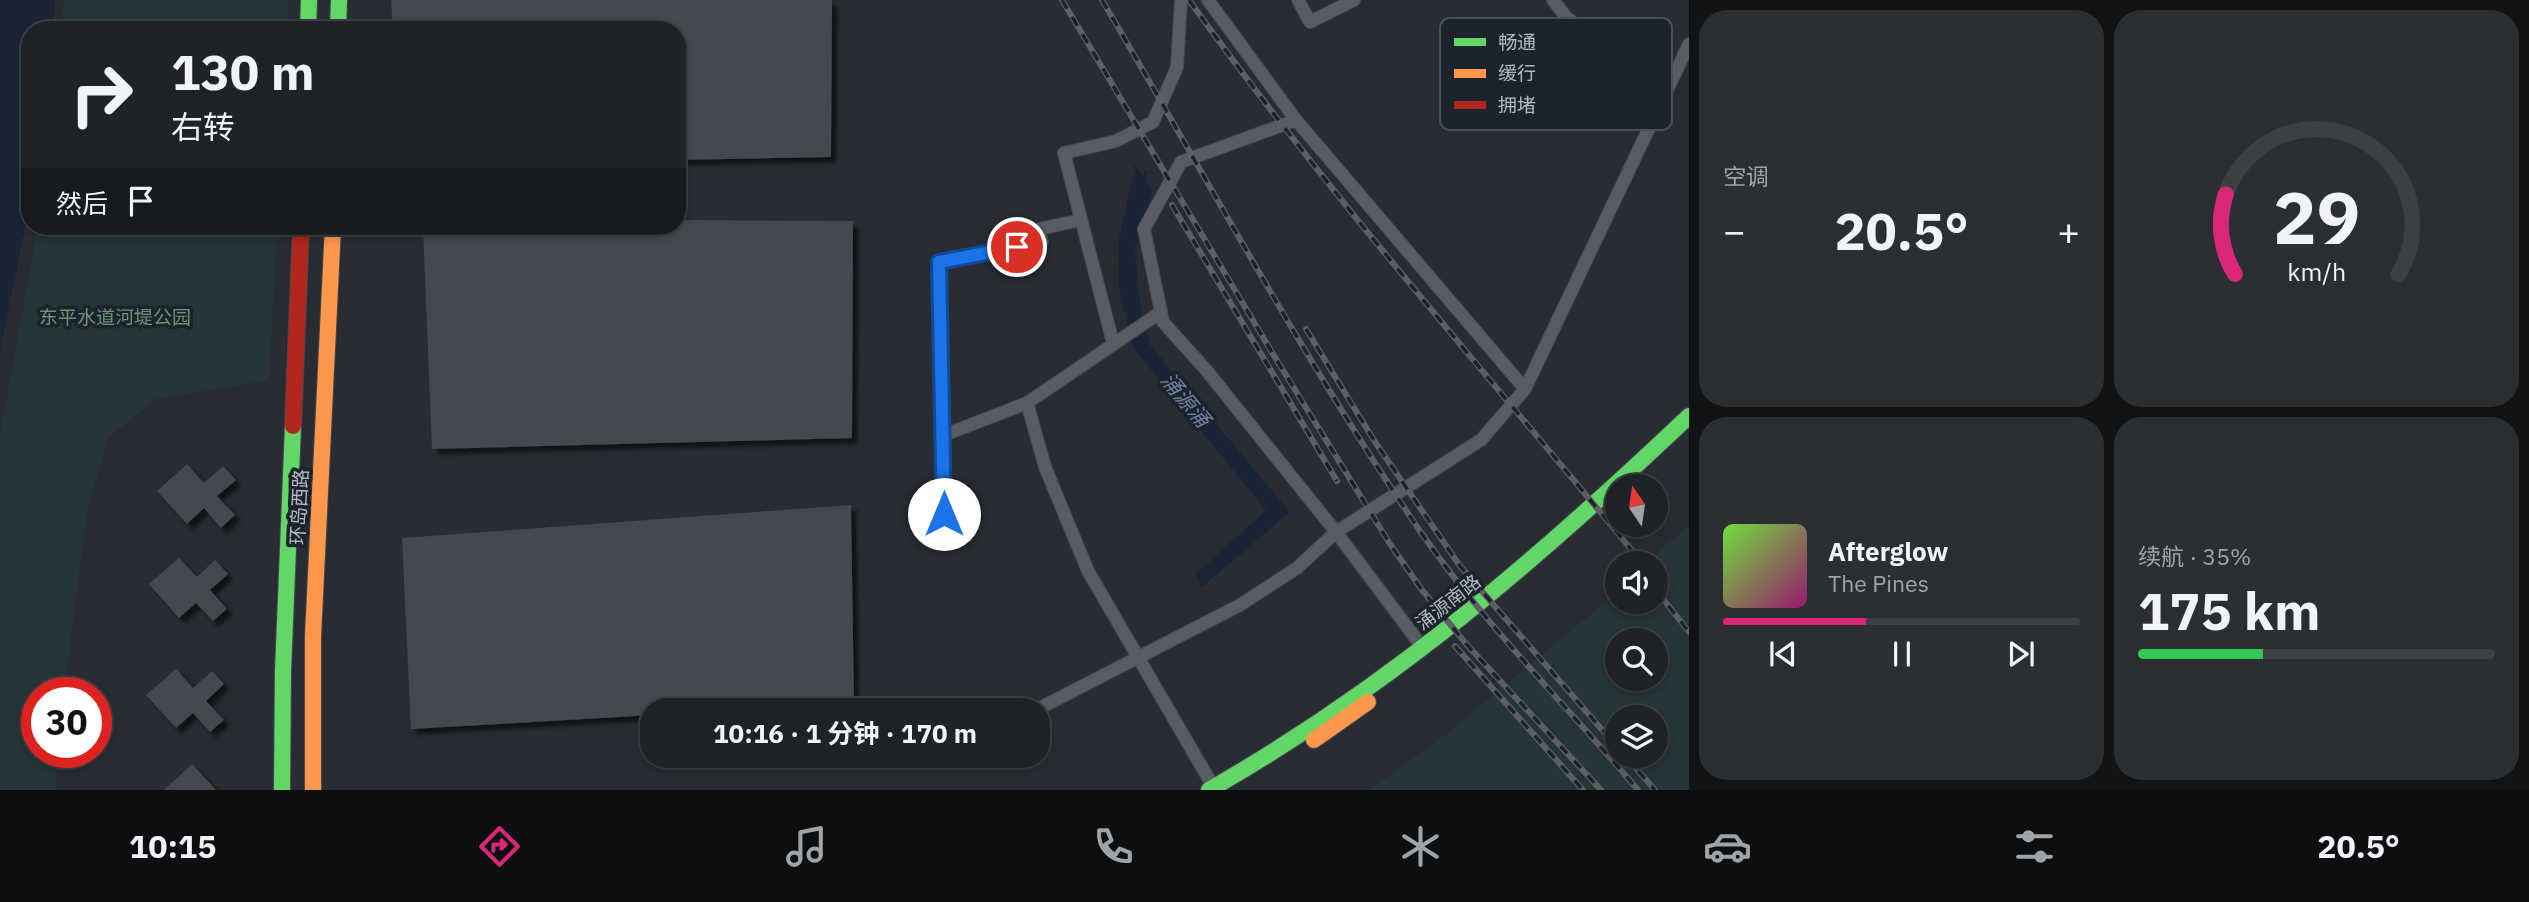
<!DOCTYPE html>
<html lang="zh">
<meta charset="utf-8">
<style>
:root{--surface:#1f2226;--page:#2c2f32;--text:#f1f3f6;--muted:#a1a4a7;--line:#3c3f43;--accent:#db2777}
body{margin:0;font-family:"IBM Plex Sans","Noto Sans SC",sans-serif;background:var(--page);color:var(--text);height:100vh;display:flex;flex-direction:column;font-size:26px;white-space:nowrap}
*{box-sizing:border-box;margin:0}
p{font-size:23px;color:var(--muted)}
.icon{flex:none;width:38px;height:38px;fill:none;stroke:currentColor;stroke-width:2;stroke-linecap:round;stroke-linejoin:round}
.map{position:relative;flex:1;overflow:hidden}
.sheet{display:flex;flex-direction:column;gap:10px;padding:10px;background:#111315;width:840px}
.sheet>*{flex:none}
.hud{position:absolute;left:21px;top:21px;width:665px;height:214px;border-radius:28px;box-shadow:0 4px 10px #0003,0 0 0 2px var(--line);background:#1f2226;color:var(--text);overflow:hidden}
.needle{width:46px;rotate:347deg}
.controls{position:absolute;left:1605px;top:474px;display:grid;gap:14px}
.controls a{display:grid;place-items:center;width:63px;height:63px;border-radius:50%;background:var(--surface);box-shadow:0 4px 10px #0003,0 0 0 2px var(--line);font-size:35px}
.speed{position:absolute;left:21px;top:677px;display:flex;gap:14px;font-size:35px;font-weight:700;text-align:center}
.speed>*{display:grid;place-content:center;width:91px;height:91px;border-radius:50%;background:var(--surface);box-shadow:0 4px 10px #0003,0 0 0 2px var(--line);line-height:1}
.speed .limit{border:10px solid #d22;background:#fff;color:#111}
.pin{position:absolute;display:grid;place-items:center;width:60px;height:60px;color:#fff;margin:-30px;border:4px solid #fff;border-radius:50%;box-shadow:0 2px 7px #0007}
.me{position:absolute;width:77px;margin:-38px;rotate:0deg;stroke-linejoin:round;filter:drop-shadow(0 0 5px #0008)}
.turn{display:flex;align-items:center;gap:24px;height:147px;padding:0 35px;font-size:32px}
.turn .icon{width:91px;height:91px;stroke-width:2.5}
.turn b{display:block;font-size:49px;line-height:60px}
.then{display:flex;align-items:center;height:66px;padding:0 35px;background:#0003;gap:14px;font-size:26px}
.big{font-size:52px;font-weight:700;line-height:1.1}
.sheet .tile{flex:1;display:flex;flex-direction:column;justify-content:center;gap:10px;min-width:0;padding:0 24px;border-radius:28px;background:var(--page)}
.sheet .dial{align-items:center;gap:0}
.dial svg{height:182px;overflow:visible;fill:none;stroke:var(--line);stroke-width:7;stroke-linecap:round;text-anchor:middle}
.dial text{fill:var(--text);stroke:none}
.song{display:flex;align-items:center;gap:21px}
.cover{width:84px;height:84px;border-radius:10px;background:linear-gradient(135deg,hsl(100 70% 55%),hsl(320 70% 35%))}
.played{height:7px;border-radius:4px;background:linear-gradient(90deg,var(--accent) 40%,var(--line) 40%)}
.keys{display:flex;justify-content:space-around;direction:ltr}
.heat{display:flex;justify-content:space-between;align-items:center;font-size:38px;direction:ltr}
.charge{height:10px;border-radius:5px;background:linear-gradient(90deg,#34c759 35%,var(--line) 0)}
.sheet .tiles{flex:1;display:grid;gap:10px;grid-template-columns:repeat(2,1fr)}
.trip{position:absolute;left:640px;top:698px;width:410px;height:70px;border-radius:28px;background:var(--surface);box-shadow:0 4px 10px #0003,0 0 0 2px var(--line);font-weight:700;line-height:70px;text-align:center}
.dock{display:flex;height:112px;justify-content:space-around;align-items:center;background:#0c0e0f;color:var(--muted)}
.dock .icon{width:49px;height:49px}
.dock .on{color:var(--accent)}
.dock b{font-size:32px;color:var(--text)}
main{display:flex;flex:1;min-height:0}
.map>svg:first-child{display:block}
.green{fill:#263538;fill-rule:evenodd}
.water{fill:#1a2434}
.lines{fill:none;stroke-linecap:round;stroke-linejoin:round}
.stream{stroke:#1a2434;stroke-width:3.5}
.building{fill:#44484f;filter:url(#shadow)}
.street-casing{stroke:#464950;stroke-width:14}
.fast-casing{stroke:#464950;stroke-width:18}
.slow-casing{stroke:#464950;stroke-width:18}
.jam-casing{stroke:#464950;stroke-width:18}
.street{stroke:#595c62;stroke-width:12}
.fast{stroke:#63d668;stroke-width:16}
.slow{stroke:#ff974d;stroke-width:16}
.jam{stroke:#b3261e;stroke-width:16}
.rail-casing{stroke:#5d5f65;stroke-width:6}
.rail{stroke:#1d232d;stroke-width:3.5;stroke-dasharray:10;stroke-linecap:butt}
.route-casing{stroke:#114b97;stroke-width:18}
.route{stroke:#1a73e8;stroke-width:12}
.labels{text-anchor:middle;stroke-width:7;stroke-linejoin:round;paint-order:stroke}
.park-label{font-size:19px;fill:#6c9376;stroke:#1d232d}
.street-label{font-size:19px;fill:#b3b9c4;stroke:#1d232d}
.water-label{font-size:21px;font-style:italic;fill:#6f83a0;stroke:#1d232d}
.key{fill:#1d232d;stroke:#4a505a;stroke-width:2}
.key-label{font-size:19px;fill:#b3b9c4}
</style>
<main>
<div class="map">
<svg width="1689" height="790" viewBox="0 0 1689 790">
<defs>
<filter id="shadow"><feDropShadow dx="5.5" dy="5.5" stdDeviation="2" flood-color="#0009"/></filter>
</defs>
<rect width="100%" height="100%" fill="#292d33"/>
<!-- green -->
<g class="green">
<polygon points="64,0 288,0 287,30 61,30"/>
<polygon points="38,226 277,226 269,380 156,399 109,437 87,512 64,693 37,693 37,752 57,753 55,790 0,790 0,435"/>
<path d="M1689 525V790H1369L1445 735 1617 592V602H1656V564L1646 563ZM1617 640H1656V679H1617ZM1617 718H1656V756H1617Z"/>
</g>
<!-- water -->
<g class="water">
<polygon points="0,0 55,0 53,30 30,30 30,205 0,351"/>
<polygon points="1135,165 1153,190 1135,250 1141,312 1150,345 1290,512 1202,587 1195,575 1266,510 1133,348 1118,284 1119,239"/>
</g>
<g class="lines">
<!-- stream -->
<polyline class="stream" points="1144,180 1146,171"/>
</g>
<!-- building -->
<g class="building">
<polygon points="391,0 832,0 831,157 677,160 677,30 393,30"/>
<polygon points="677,220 853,221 852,438 432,449 423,226 677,226"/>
<polygon points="187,464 204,483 223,466 236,480 217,496 235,515 221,528 204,508 187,524 157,491"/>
<polygon points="851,505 854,705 745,710 653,710 653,715 411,729 402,538"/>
<polygon points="179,558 197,577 215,560 228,574 210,590 227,609 213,621 196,603 179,618 149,584"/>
<polygon points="176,669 193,688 212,671 224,684 206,701 224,720 210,732 193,713 176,728 146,695"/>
<polygon points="192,764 216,790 164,790"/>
</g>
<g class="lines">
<!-- street casing -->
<g class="street-casing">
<g id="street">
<polyline points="1208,0 1296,120 1181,162 1144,229 1163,322 1207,371 1336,532 1423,648"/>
<polyline points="1298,0 1310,22 1354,0"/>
<polyline points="1553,0 1566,17 1665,94"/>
<polyline points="1296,120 1525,389"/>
<polyline points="1113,343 1064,153 1116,141 1153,122 1177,67 1181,0"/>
<polyline points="1027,403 1045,467 1088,571 1214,788"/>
<polyline points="944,435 1027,403 1161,312"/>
<polyline points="944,514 939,262 1042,242 1039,229 1081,220"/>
<polyline points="1036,710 1240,605 1297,568 1336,532 1481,440 1525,389 1689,44"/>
</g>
</g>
<!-- fast casing -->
<g class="fast-casing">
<g id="fast">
<polyline points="308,30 309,0"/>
<polyline points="338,30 339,0"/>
<polyline points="282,790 283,671 293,426"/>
<path d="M1209 790C1391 686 1537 560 1689 416"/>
</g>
</g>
<!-- slow casing -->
<g class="slow-casing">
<g id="slow">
<polyline points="1314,740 1368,702"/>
<polyline points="313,790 313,636 333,226"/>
</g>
</g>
<!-- jam casing -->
<g class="jam-casing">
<polyline id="jam" points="293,426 301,226"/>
</g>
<!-- street -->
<use href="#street" class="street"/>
<!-- fast -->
<use href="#fast" class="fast"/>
<!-- slow -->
<use href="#slow" class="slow"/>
<!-- jam -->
<use href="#jam" class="jam"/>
<!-- rail casing -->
<g class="rail-casing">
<g id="rail">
<polyline points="1062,0 1273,354 1390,544 1422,590 1468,646 1601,790"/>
<path d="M1102 0C1207 178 1304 361 1420 531 1484 624 1565 704 1638 790"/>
<path d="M1189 0C1330 197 1490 377 1643 564"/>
<polyline points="1172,205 1337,481"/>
<polyline points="1306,329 1375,442 1460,566 1617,747"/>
<polyline points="1656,590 1689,632"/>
<polyline points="1455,646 1583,790"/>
<polyline points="1625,756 1655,790"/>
</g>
</g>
<!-- rail -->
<use href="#rail" class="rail"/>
</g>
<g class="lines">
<!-- route casing -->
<g class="route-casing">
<polyline id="route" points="944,514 939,262 1017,247"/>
</g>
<!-- route -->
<use href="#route" class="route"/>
</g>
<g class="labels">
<!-- park labels -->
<g class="park-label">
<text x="115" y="324">东平水道河堤公园</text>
</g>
<!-- street labels -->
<g class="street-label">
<text transform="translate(299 507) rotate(-87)" y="7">环岛西路</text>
<text transform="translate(1448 602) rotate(-38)" y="7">涌源南路</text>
</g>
<!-- water labels -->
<g class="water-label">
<text transform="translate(1185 400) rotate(50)" y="7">涌源涌</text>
</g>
</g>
<!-- legend -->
<rect x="1440" y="18" width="232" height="112" rx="10" class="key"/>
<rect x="1454" y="38" width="32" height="8" fill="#63d668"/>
<rect x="1454" y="69" width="32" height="9" fill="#ff974d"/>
<rect x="1454" y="101" width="32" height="8" fill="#b3261e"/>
<g class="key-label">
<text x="1498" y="49">畅通</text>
<text x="1498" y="80">缓行</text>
<text x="1498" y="112">拥堵</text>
</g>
</svg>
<div class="controls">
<a><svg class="needle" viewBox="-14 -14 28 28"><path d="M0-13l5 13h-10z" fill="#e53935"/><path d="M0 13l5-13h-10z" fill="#a1a4a7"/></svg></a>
<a><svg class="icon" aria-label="sound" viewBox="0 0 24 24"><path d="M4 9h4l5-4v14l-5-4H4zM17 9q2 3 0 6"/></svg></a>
<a><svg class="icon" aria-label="search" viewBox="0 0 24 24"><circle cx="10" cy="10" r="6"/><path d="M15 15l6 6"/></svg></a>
<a><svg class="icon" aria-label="layers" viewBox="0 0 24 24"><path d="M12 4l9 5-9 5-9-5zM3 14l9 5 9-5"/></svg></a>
</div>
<div class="speed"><div class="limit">30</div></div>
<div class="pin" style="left:1017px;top:247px;background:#d93025"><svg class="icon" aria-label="arrive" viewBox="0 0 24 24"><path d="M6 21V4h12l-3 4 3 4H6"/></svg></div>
<svg class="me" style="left:944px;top:514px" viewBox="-20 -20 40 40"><circle r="19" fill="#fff"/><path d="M0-13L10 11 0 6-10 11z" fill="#1a73e8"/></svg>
<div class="trip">10:16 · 1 分钟 · 170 m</div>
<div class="hud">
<div class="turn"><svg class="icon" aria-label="right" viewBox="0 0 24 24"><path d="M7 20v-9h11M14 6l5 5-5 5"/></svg><div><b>130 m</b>右转</div></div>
<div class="then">然后<svg class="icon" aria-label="arrive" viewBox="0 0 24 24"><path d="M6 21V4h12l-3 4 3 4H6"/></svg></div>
</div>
</div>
<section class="sheet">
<div class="tiles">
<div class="tile"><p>空调</p>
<div class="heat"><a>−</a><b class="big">20.5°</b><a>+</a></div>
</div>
<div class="tile dial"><svg viewBox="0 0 100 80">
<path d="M14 69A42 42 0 1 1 86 69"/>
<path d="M14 69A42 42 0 0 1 10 34" stroke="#db2777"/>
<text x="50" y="56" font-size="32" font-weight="700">29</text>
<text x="50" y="72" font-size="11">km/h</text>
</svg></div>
<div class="tile">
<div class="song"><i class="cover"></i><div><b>Afterglow</b><p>The Pines</p></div></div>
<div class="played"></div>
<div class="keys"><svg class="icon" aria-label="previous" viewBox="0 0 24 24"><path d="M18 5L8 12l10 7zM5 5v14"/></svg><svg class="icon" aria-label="pause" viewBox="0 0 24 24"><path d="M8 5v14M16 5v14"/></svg><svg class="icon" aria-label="next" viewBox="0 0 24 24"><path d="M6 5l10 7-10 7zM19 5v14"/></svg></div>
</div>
<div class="tile"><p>续航 · 35%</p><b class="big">175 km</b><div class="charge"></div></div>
</div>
</section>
</main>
<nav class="dock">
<b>10:15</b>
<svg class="icon on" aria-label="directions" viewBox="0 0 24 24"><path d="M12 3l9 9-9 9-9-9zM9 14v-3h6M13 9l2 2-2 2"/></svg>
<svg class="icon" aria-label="music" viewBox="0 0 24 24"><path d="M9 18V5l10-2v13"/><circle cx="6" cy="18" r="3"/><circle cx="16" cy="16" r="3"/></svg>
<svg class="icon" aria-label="phone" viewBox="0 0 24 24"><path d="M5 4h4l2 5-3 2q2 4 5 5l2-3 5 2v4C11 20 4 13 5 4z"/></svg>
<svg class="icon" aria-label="climate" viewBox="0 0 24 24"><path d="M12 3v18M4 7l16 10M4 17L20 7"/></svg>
<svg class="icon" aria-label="car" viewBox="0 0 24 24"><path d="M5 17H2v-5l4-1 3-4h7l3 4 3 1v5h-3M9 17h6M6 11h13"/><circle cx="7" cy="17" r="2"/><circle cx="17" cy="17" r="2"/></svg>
<svg class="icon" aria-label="filters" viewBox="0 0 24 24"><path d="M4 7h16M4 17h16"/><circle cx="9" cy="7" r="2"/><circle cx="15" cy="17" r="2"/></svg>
<b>20.5°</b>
</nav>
